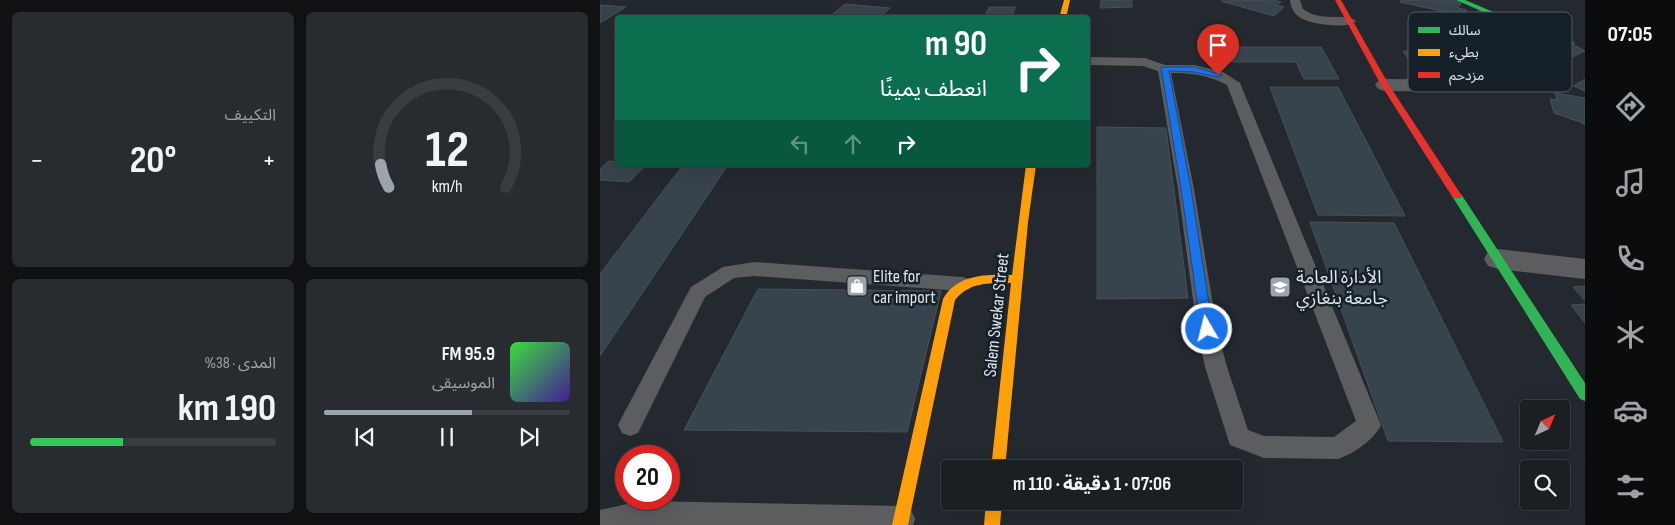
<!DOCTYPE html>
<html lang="ar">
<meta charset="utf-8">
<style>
:root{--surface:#1b1f23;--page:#282c30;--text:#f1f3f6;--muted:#a0a2a6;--line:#393d41;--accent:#9ca3a9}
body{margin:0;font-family:"Sofia Sans Condensed","Noto Sans Arabic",sans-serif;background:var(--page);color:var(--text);direction:rtl;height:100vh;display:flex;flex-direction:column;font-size:19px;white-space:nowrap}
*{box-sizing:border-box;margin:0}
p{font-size:16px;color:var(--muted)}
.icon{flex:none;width:28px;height:28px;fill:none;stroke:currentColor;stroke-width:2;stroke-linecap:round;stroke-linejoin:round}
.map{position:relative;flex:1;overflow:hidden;direction:ltr}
.drawer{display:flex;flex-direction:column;gap:12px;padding:12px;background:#0f1113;width:600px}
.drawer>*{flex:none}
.hud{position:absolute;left:15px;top:15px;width:475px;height:152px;border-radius:5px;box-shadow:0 5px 20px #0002,0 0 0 1px var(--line);direction:rtl;background:#0b6e4f;color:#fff;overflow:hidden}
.needle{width:32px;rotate:44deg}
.fabs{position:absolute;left:920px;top:400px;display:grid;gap:10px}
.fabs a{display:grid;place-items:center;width:50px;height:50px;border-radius:5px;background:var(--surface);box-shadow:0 5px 20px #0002,0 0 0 1px var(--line);font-size:25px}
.speed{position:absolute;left:15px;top:445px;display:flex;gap:10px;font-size:25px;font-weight:700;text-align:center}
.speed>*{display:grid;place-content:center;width:65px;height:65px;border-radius:50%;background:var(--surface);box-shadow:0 5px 20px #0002,0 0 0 1px var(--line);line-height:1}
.speed .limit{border:8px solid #d22;background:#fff;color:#111}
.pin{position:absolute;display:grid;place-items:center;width:42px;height:42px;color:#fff;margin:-51px -21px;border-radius:50% 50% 50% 0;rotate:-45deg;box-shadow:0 0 5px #0007}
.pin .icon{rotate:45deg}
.me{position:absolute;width:55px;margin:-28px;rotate:352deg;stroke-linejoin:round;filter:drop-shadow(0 0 4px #0008)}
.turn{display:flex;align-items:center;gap:18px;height:105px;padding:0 20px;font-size:22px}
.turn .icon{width:65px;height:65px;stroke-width:2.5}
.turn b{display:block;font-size:35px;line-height:42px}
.lanes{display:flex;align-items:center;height:48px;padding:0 20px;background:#0003;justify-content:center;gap:25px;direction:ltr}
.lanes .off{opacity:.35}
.big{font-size:38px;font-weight:700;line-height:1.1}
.drawer .tile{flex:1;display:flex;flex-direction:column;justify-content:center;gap:8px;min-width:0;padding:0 18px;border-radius:8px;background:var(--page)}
.drawer .dial{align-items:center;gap:0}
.dial svg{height:130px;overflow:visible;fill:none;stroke:var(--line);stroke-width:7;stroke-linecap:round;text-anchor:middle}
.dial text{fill:var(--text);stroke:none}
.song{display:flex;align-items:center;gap:15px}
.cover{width:60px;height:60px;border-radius:8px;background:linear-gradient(135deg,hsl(120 70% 55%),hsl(260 70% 35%))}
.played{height:5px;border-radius:2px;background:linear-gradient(90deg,var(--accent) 60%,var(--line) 60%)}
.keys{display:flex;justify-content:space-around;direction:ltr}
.heat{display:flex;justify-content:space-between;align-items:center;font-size:28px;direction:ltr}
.charge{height:8px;border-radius:4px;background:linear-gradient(90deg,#34c759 38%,var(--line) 0)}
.drawer .tiles{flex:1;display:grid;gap:12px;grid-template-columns:repeat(2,1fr)}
.trip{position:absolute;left:341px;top:460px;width:302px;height:50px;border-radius:5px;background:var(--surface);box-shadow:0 5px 20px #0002,0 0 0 1px var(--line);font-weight:700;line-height:50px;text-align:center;direction:rtl}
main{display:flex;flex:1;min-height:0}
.tab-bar{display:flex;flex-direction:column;width:90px;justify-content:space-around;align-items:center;background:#0b0c0e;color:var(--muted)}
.tab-bar .icon{width:35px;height:35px}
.tab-bar .active{color:var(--accent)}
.tab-bar b{font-size:22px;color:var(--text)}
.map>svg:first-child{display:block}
.building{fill:#38444d;stroke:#4a4f55}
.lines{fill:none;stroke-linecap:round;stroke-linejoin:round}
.lane{fill:#5b5d5f;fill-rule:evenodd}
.street{fill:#5b5d5f;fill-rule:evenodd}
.fast{fill:#30b455;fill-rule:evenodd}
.slow{fill:#ff9f0a;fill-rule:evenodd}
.jam{fill:#e5322d;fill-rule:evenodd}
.route{fill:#1a73e8;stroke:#114b97}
.labels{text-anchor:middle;stroke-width:5;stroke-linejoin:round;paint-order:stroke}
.poi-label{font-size:18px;fill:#dde4ea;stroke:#162029;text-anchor:start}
.street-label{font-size:18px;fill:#dde4ea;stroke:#162029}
.key{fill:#162029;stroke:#525b63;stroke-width:1}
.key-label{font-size:14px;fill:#dde4ea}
</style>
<main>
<nav class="tab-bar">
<b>07:05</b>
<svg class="icon active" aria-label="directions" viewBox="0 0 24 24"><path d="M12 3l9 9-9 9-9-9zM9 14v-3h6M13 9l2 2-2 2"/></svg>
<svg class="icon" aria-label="music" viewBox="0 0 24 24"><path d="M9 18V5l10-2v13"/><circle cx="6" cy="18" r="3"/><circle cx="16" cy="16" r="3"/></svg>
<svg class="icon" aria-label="phone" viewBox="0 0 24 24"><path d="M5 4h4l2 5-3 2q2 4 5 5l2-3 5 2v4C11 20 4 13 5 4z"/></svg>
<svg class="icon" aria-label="climate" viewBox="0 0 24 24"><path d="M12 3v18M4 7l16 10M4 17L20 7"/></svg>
<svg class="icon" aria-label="car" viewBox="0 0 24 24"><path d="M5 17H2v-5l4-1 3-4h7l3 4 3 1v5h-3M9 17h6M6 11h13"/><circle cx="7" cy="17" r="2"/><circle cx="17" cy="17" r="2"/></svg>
<svg class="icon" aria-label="filters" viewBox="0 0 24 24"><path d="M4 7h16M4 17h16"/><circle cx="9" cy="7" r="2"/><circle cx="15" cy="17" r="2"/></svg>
</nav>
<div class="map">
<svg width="985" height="525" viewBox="0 0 985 525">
<rect width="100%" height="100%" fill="#24292f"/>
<!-- building -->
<g class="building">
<polygon points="501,0 532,0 532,7 500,8"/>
<polygon points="674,0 681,2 676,5 684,7 674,16 621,1"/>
<polygon points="801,0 853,0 861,3 858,8 866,10 866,12 873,14 881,10 915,27 906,31 920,37 927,34 932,36 945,31 975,43 972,44 985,51 964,61 946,53 942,55 925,48 921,50 916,48 910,50 920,57 897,57 894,54 866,54 860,47 852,47 868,66 829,66 826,61 810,61 803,51 812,51 807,45 812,44 808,39 828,39 825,35 829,35 826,31 809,27 812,21 818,22 823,13 838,17 841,11 800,2"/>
<polygon points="245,4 290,8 280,18 229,17"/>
<polygon points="0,5 26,7 0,23"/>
<polygon points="389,7 415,7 412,18 384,18"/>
<polygon points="627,47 721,47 739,79 704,79 696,62 632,62"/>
<polygon points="985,79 985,91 973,86"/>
<polygon points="670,87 738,87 805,216 718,215"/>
<polygon points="955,93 985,98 985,125 980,122 954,113 950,99 957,100"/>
<polygon points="497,127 566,128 588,298 497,299"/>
<polygon points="9,161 18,162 18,165 46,165 29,182 0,180 0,169"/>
<polygon points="83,165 128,165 0,356 0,274"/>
<polygon points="710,222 794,223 903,442 788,441"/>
<polygon points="985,286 985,301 973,287"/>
<polygon points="158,289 341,291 307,432 84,430"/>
<polygon points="985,304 985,323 971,305"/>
</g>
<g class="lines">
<!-- lane -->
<g class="lane">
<path d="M690 0H700L703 9C721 23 746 12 756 21 747 30 709 24 699 17 693 12 691 7 690 0Z"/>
<path d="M488 57 545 58 565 65H594L623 72 640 83 781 425C774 440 753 454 738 459L664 458 630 445 605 367 597 329 578 189 558 71 543 66 488 65ZM571 73C592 73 608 75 627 85L756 421 734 437 664 436 648 430 627 367 617 329 594 189Z"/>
<polygon points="154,262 362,277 369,279 372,284 369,289 362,291 154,276 134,278 105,297 38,433 30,436 22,433 18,425 22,417 91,287 123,267"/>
<polygon points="41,501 302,506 311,510 315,519 313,525 0,525 0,510"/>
</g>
<!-- street -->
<g class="street">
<polygon points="785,79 931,80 938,82 941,86 938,90 931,92 785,91 778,89 775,85 778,81"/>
<polygon points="898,249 985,259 985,279 898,269 888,266 884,259 888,252"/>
</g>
<!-- fast -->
<g class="fast">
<polygon points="856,0 865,0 934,29 927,31"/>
<polygon points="857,193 861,194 985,383 985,401 980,399 852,196"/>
</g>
<!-- slow -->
<g class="slow">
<polygon points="464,0 470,0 466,18 459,18"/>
<path d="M426 165H436L428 222 405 469H391L411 283C389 283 369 282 355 300L308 525H292L343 299C357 274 387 274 412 275Z"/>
<polygon points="386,501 402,501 400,525 384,525"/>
</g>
<!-- jam -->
<polygon class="jam" points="735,0 741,0 789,85 862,196 861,198 853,198 781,85"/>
</g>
<!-- route -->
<polygon class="route" points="561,67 594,67 622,75 618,77 594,72 569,71 591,189 613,329 611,333 602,333 601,329 581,189"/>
<!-- icons -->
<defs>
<g id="shop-square" transform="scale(1.125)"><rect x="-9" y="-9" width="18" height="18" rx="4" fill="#9ca3a9" stroke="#162029"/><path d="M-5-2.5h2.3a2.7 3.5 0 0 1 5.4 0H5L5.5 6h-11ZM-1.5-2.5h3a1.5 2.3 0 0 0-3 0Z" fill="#fff"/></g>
<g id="university-square" transform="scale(1.125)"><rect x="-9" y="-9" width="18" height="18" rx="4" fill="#9ca3a9" stroke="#162029"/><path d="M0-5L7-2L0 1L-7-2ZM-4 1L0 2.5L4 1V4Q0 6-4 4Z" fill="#fff"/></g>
</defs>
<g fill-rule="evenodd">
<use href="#shop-square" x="257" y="286"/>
<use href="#university-square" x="680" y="287"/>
</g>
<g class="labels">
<!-- poi labels -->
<g class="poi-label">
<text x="273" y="282">Elite for<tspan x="273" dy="21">car import</tspan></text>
<text x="696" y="283">الأدارة العامة<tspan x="696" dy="21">جامعة بنغازي</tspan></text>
</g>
<!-- street labels -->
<g class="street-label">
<text transform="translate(396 315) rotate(-84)" y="6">Salem Swekar Street</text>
</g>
</g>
<!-- legend -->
<rect x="808" y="12" width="164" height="80" rx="8" class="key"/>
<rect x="818" y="27" width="22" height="6" fill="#30b455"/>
<rect x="818" y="49" width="22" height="7" fill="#ff9f0a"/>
<rect x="818" y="72" width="22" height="6" fill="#e5322d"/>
<g class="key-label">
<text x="849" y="35">سالك</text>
<text x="849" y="57">بطيء</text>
<text x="849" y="80">مزدحم</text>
</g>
</svg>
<div class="fabs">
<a><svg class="needle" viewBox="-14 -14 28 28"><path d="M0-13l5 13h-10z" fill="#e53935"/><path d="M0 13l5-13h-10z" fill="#a0a2a6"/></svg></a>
<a><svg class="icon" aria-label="search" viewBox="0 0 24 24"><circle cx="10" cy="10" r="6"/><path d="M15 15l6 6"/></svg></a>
</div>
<div class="speed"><div class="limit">20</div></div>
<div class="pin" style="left:618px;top:75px;background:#d93025"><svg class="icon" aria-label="arrive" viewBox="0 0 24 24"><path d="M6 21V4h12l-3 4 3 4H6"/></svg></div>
<svg class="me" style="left:607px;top:329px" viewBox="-20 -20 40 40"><circle r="17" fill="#1a73e8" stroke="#fff" stroke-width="3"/><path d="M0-11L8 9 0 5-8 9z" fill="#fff"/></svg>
<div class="trip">07:06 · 1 دقيقة · 110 m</div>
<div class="hud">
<div class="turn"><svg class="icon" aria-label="right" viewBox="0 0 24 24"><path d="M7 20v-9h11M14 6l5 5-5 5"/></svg><div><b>90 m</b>انعطف يمينًا</div></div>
<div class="lanes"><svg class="icon off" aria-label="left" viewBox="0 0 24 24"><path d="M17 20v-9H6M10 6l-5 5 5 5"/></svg><svg class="icon off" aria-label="ahead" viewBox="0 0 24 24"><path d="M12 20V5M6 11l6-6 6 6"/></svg><svg class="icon" aria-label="right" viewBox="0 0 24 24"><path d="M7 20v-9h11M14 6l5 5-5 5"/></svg></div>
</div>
</div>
<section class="drawer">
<div class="tiles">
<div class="tile dial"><svg viewBox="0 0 100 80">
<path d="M14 69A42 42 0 1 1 86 69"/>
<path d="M14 69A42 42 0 0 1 9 55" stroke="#9ca3a9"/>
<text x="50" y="56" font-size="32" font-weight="700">12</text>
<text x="50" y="72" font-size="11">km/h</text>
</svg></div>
<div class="tile"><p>التكييف</p>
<div class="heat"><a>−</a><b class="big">20°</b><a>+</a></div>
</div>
<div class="tile">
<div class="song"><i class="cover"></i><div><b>95.9 FM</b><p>الموسيقى</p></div></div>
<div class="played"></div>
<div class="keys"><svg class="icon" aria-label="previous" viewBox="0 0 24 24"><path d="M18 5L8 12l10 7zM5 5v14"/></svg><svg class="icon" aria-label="pause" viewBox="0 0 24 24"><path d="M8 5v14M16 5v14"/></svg><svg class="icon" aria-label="next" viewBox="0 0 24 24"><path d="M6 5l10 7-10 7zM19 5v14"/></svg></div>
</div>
<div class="tile"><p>المدى · 38%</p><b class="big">190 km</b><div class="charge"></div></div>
</div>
</section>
</main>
